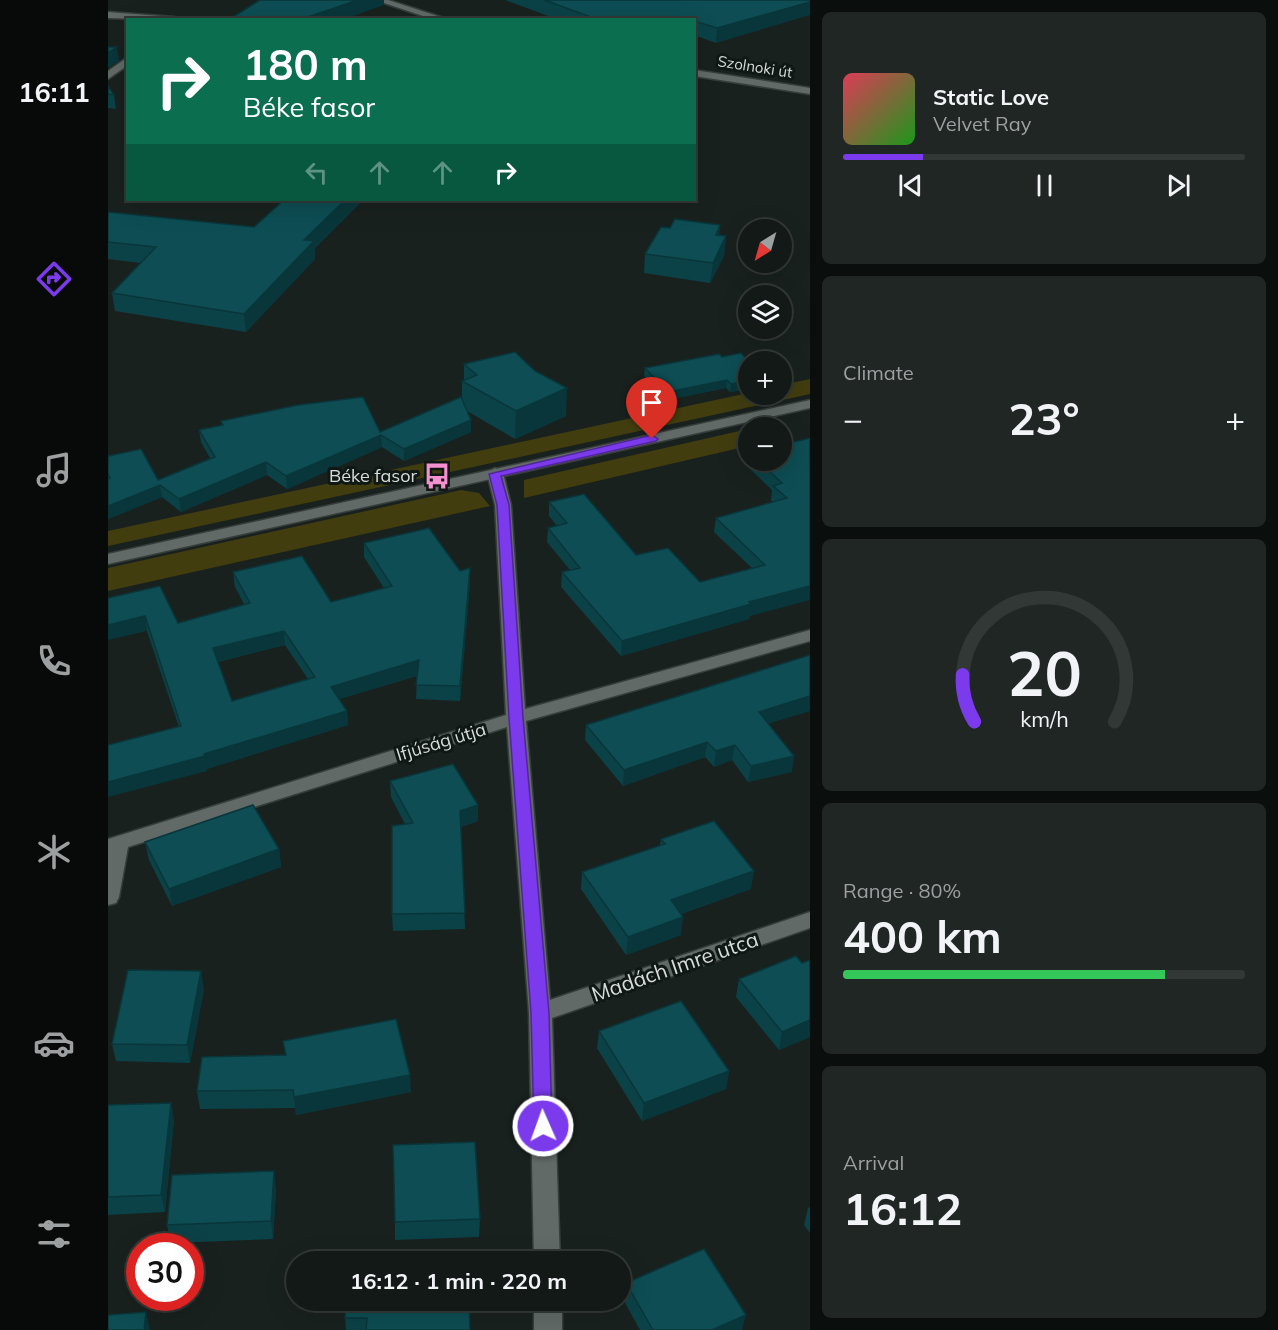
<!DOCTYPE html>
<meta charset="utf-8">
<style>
:root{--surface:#131916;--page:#202623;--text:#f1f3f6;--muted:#9da0a1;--line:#323835;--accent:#7c3aed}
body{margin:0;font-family:Mulish,sans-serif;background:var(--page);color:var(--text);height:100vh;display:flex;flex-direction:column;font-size:22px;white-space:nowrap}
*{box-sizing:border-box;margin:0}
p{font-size:20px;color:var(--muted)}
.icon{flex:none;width:33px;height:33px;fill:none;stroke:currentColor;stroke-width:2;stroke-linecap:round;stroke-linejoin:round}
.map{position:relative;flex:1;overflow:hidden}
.side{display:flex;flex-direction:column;gap:12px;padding:12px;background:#0a0e0c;width:468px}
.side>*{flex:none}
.banner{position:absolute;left:18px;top:18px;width:570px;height:183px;border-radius:0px;box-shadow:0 6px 24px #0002,0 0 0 2px var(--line);background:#0b6e4f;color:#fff;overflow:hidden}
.needle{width:39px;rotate:217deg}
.tools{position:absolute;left:630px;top:219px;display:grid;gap:12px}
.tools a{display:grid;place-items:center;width:54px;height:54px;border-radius:50%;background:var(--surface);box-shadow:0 6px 24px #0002,0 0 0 2px var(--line);font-size:30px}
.speed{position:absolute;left:18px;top:1233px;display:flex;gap:12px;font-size:30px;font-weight:700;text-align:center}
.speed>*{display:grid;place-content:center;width:78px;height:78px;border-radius:50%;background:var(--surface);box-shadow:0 6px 24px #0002,0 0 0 2px var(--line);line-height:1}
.speed .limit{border:9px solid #d22;background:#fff;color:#111}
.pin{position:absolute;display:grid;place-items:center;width:51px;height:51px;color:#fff;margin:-62px -26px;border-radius:50% 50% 50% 0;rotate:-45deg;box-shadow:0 0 6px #0007}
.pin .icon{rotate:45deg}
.me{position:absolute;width:66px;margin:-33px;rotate:358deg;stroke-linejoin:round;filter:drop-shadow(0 0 4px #0008)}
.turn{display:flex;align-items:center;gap:21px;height:126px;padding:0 18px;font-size:27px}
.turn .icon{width:78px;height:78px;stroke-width:2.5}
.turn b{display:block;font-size:42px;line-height:51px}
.lanes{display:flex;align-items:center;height:57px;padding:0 18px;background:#0003;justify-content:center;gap:30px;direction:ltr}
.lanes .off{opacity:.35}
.big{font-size:45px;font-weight:700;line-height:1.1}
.side .widget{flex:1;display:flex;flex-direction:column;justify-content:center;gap:9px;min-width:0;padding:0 21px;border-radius:9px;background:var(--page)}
.side .dial{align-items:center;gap:0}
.dial svg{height:156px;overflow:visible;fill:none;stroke:var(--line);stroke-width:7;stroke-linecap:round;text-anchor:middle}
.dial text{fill:var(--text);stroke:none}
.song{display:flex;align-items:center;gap:18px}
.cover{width:72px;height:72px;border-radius:9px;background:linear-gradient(135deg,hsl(350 70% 55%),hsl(120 70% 35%))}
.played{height:6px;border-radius:3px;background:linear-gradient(90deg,var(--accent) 20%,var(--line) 20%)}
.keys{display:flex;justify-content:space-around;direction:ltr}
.heat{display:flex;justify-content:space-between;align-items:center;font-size:33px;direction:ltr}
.charge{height:9px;border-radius:4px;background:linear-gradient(90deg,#34c759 80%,var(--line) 0)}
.trip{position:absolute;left:178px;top:1251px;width:345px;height:60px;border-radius:30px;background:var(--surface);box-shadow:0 6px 24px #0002,0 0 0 2px var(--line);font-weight:700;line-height:60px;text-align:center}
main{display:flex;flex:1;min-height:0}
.dock{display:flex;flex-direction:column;width:108px;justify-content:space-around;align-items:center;background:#080a09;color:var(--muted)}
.dock .icon{width:42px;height:42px}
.dock .current{color:var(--accent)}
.dock b{font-size:27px;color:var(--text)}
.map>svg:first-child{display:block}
.green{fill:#413d0f}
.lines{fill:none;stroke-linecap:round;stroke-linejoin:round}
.street-casing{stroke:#373d3a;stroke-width:3}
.secondary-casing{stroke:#373d3a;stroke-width:3}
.street{fill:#616a66;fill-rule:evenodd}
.secondary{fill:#616a66;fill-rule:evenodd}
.wall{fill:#0b4247;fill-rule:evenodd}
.shaded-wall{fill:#09363a}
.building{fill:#0d4d53;stroke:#09363a;stroke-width:1.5;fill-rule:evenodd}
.route{fill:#7c3aed;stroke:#51269a;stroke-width:1.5}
.labels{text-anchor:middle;stroke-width:6;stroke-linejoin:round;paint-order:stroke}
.far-street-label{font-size:15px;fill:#d7dcda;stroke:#101815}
.poi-label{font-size:18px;fill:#d7dcda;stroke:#101815;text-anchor:end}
.street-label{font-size:18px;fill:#d7dcda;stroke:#101815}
.near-street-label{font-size:21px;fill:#d7dcda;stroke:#101815}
</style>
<main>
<nav class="dock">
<b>16:11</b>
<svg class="icon current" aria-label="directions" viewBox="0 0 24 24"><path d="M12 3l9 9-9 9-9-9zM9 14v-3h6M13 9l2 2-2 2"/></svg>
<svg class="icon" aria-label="music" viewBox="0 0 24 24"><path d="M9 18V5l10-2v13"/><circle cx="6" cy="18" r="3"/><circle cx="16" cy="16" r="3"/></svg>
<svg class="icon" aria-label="phone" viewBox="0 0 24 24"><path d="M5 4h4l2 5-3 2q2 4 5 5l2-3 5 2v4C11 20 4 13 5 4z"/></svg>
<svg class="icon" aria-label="climate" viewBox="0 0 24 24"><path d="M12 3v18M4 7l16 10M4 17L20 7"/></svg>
<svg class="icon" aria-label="car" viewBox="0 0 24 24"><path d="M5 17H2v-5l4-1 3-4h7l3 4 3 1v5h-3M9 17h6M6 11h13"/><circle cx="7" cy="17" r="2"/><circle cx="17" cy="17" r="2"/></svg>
<svg class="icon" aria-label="filters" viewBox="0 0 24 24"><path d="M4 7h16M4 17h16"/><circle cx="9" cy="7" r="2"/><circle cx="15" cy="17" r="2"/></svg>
</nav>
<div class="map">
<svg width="702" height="1330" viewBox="0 0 702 1330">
<rect width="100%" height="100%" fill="#19211e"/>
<!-- green -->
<g class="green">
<polygon points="702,379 702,394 0,546 0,531 640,393 674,394 674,385"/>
<polygon points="640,429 640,446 416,498 416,480"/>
<polygon points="353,490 371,493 382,506 0,591 0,568"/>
</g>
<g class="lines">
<!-- street casing -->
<g class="street-casing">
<g id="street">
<polygon points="20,57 20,65 0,79 0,71"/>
<polygon points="387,468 395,473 403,505 417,709 702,630 702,641 418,721 442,1000 702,912 702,928 444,1018 452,1262 426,1262 421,1013 399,727 20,847 11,897 8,903 0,905 0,839 398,715 387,505 379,473"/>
<rect x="426" y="1300" width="28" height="30"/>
</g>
</g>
<!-- secondary casing -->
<g class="secondary-casing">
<g id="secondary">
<polygon points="267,0 280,0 342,20 327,20"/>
<polygon points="0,12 66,17 70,20 0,18"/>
<polygon points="586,70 702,88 702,94 586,76"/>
<polygon points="702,400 702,408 0,564 0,554"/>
</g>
</g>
<!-- street -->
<use href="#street" class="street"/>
<!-- secondary -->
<use href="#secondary" class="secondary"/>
</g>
<!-- wall -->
<g class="wall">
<polygon points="397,0 702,0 608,43 586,35 586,20 451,20"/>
<polygon points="0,86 6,95 8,109 0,108"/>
<polygon points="176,200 255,200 207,248 207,259 138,332 7,311 4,293 33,263 0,259 0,212 146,227"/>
<polygon points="612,225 611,235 618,236 616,256 602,283 536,273 537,254 562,228"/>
<polygon points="614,357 640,362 640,389 622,392 618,388 559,400 536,376 537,368"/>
<polygon points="356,364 458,416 407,439 359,411 363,420 363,432 296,461 274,447 179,489 159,475 73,512 54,497 0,519 0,456 50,480 102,458 93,442 91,430 114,425 113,421 272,432 354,400 354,381 356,380"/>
<polygon points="702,438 641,619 513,656 453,587 454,572 462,570 439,542 440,528 449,526 441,516 441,502 528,555 592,582 644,568 606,532 608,518 665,502 663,500 664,490 639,466 640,453 640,460 674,460"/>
<path d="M256 543 352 571 362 583 352 701 308 699 309 676 231 699 239 711 240 725 99 769V771L71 727 39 631 0 598 70 623 136 604 127 587 125 572 223 602 276 588 256 557ZM177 645 200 679 124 701 110 662Z"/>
<polygon points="702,711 661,723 684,772 640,782 624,760 606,767 597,757 515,786 477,740 478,725"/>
<polygon points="282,781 370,805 370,821 353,827 357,929 285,931 284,914 297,824 283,797"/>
<polygon points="553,839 643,889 573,914 573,935 518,955 473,889 474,872 552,845"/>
<polygon points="37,842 171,849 173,867 64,906 41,860"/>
<polygon points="702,960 702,1037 671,1050 628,997 631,979 694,963"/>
<polygon points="96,989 82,1063 8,1061 4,1044"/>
<polygon points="491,1031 621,1071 618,1089 534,1121 489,1048"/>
<polygon points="175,1041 303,1092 188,1115 187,1108 92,1109 89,1091 177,1055"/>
<polygon points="0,1105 66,1120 57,1212 0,1215"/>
<polygon points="168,1188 165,1239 63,1243 59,1225"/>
<polygon points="702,1207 702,1233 696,1225 700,1208"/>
<polygon points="372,1219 371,1237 287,1240 287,1222"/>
<polygon points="518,1283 634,1330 532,1330 516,1301"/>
<polygon points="238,1300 362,1330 238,1330 237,1318"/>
</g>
<!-- shaded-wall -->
<g class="shaded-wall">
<polygon points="250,0 276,0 276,5 234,20 191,20"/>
<polygon points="702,2 702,15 608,43 609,28"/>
<polygon points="9,47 11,61 0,68 0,53"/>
<polygon points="237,200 255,200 207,248 207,259 138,332 136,314 196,240"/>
<polygon points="612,225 610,245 608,235"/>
<polygon points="618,236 616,256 602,283 605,263"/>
<polygon points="619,380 618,388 559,400 560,392"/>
<polygon points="640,381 640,389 622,392 623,384"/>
<polygon points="459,388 458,416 407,439 408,411"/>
<polygon points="363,420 363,432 296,461 296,449"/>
<polygon points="273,435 274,447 179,489 178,476"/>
<polygon points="158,462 159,475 73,512 71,499"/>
<polygon points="52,485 54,497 0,519 0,506"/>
<polygon points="362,568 362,583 352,701 352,686"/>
<polygon points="702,586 702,600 642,616 641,619 513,656 514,641 641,602"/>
<polygon points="37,616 39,631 0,640 0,625"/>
<polygon points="176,631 177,645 107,662 105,648"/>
<polygon points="311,660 311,675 224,701 223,687"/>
<polygon points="702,696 702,711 649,727 651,712"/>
<polygon points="239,711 240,725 99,769 99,771 0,797 0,782 96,754"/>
<polygon points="599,742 597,757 515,786 516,770"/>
<polygon points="627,745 624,760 606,767 608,751"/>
<polygon points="686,756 684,772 640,782 643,766"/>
<polygon points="370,805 370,821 352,827 352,811"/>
<polygon points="171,849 173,867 64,906 61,889"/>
<polygon points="646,871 643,889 560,918 563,900"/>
<polygon points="575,917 573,935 518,955 520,937"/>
<polygon points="93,971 96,989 82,1063 79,1045"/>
<polygon points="702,1020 702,1037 671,1050 674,1032"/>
<polygon points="621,1071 618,1089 534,1121 536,1103"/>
<polygon points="302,1075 303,1092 188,1115 186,1097"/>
<polygon points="63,1103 66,1120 57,1212 53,1195"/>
<polygon points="166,1171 168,1188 165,1239 163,1221"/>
<polygon points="38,1312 42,1330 36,1330"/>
<polygon points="638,1315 634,1330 604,1330"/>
</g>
<!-- building -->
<g class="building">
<polygon points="152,0 250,0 191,20 120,20"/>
<polygon points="436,0 702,0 702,2 609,28 586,21 586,20 578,18 572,20 491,20"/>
<polygon points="0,47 9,47 0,53"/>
<polygon points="0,86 6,95 0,94"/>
<polygon points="176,200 237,200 196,240 206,241 136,314 4,293 48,247 0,242 0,212 146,227"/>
<polygon points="567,219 612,225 608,235 618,236 605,263 537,254 553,227 562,228"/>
<polygon points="407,352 427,371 459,388 408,411 354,381 369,375 356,364"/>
<polygon points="633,353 641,362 640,362 640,381 623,384 619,380 560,392 537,368 611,354 614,357"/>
<polygon points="255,397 272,432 353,397 363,420 296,449 273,435 178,476 158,462 71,499 52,485 0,506 0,479 2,478 0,474 0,456 33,449 50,480 107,457 91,430 115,425 113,421 190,405"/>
<polygon points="702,438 702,586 641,602 643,604 514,641 454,572 472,568 440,528 459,523 441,502 476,494 528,555 560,548 592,582 657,565 608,518 679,498 665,486 674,483 649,460 674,460 674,445"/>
<path d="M321 528 352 571 362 568 352 686 308 685 311 660 223 687 239 711 96 754 97 756 0 782V745L73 726 37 616 0 625V598L52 586 70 623 142 603 125 572 194 556 223 602 284 586 256 543ZM176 631 207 677 124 701 105 648Z"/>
<polygon points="702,655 702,696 651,712 686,756 643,766 627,745 608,751 599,742 516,770 478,725"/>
<polygon points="345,764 370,805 352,811 357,913 284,914 284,826 305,823 282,781"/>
<polygon points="145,805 171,849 61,889 37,842"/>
<polygon points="606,821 646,871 563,900 575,917 520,937 474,872 557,844 553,839"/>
<polygon points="688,956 694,963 702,960 702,1020 674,1032 631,979"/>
<polygon points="20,970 93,971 79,1045 4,1044"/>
<polygon points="573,1001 621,1071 536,1103 491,1031"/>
<polygon points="288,1019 302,1075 186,1097 185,1090 89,1091 94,1057 178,1055 175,1041"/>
<polygon points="63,1103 53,1195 0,1197 0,1105"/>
<polygon points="367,1142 372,1219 287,1222 285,1145"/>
<polygon points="166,1171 163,1221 59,1225 64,1175"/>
<polygon points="596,1249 638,1315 604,1330 545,1330 518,1283"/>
<polygon points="238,1300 361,1300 362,1330 258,1330 259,1318 237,1318"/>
<polygon points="38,1312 36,1330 0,1330 0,1315"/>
</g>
<!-- route -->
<polygon class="route" points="544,435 550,439 548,441 393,476 401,505 415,718 441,1013 444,1126 442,1132 435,1134 428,1132 426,1126 423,1013 401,718 389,505 381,474"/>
<!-- icons -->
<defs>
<g id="bus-bare" transform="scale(2.07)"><path d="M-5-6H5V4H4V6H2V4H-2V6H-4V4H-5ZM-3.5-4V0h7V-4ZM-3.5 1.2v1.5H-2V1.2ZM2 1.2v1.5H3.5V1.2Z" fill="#f690d0" stroke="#101815" stroke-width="2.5" paint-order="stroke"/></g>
</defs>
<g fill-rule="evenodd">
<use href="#bus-bare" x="329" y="476"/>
</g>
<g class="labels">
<!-- far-street labels -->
<g class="far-street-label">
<text transform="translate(647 67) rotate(9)" y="5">Szolnoki út</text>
</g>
<!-- poi labels -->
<g class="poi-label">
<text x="309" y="482">Béke fasor</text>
</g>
<!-- street labels -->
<g class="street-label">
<text transform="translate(333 742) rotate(-17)" y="6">Ifjúság útja</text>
</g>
<!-- near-street labels -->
<g class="near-street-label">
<text transform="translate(567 967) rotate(-19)" y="7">Madách Imre utca</text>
</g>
</g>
</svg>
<div class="tools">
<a><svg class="needle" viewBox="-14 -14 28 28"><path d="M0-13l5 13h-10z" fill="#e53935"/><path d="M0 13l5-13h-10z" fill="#9da0a1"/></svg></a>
<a><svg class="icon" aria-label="layers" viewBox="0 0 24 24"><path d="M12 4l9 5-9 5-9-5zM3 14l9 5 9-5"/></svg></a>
<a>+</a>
<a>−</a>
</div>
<div class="speed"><div class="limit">30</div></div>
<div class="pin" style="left:544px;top:439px;background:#d93025"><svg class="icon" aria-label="arrive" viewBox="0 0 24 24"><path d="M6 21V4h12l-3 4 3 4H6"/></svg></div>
<svg class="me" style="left:435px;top:1126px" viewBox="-20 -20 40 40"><circle r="17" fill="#7c3aed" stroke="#fff" stroke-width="3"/><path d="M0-11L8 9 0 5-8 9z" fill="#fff"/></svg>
<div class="trip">16:12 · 1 min · 220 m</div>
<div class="banner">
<div class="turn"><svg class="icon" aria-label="right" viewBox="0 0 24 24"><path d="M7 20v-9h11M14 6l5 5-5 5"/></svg><div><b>180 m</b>Béke fasor</div></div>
<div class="lanes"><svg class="icon off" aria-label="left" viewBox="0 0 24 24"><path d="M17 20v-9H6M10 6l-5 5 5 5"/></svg><svg class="icon off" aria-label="ahead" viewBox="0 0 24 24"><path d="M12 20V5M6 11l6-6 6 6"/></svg><svg class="icon off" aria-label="ahead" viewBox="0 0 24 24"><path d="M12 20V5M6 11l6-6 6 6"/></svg><svg class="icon" aria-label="right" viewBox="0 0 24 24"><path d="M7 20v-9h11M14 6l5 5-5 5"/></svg></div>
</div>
</div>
<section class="side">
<div class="widget">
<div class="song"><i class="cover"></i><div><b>Static Love</b><p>Velvet Ray</p></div></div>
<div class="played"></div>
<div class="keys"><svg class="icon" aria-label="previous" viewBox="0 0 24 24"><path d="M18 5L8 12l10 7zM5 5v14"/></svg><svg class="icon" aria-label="pause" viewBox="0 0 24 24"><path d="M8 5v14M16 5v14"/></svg><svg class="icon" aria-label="next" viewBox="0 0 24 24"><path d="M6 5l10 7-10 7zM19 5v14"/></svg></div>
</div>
<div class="widget"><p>Climate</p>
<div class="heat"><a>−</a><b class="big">23°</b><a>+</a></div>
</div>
<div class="widget dial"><svg viewBox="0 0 100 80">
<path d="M14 69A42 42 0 1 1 86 69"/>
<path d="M14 69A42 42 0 0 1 8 45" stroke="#7c3aed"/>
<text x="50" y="56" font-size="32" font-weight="700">20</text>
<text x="50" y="72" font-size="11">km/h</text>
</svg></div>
<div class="widget"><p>Range · 80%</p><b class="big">400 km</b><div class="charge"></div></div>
<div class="widget"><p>Arrival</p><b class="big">16:12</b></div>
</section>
</main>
